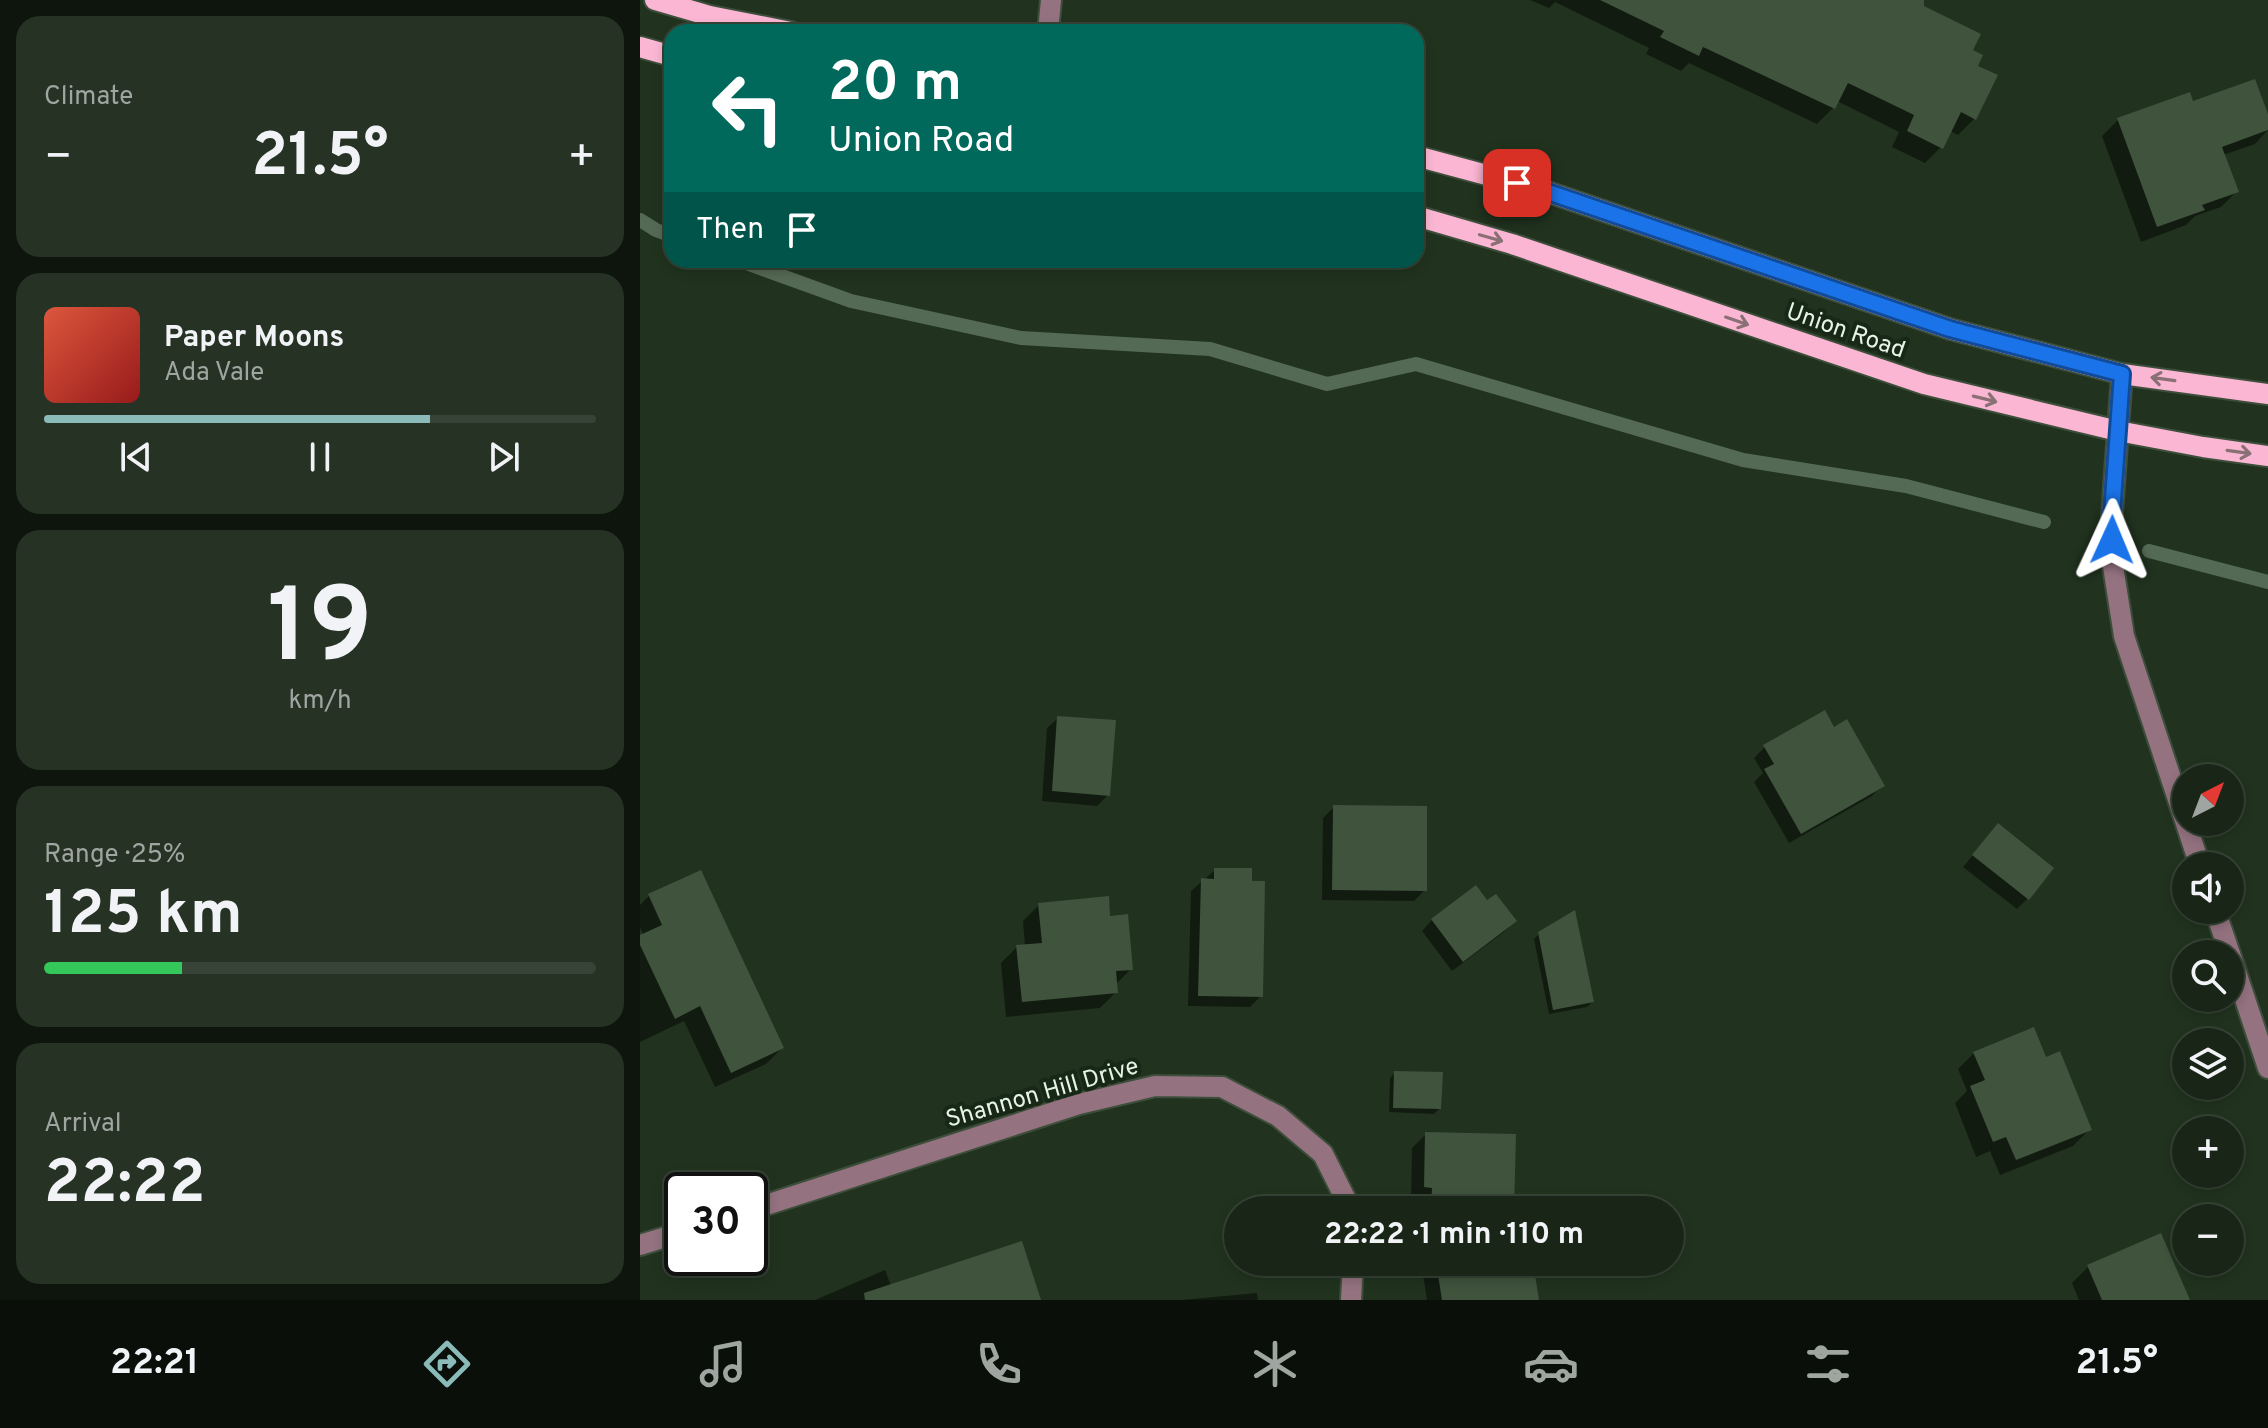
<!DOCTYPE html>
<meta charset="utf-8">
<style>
:root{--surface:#192617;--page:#263224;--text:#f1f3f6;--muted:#9fa5a1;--line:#374336;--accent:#8bbbb9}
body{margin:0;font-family:Overpass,sans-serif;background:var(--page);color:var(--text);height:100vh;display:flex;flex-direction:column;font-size:30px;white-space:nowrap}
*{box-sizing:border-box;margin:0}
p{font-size:26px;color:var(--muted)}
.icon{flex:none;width:44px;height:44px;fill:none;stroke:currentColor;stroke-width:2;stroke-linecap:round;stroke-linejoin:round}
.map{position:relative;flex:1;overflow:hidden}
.details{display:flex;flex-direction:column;gap:16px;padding:16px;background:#0e150d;width:640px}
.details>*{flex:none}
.guide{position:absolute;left:24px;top:24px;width:760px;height:244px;border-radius:24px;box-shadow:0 4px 12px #0003,0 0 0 2px var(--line);background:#00695c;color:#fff;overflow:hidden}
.needle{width:52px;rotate:42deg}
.fabs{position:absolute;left:1532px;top:764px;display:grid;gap:16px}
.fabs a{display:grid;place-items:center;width:72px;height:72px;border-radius:50%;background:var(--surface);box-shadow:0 4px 12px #0003,0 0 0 2px var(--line);font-size:40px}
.speed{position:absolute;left:24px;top:1172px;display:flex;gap:16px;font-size:40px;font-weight:700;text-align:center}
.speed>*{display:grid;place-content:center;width:104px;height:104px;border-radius:50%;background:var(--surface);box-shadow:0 4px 12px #0003,0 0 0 2px var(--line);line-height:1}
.speed .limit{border:4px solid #111;border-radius:12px;background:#fff;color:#111}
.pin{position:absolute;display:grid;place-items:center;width:68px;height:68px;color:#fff;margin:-34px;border-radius:16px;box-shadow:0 4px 12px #0006}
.me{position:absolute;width:88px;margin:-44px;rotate:1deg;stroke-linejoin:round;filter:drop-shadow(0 0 6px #0008)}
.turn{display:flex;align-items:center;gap:28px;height:168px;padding:0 32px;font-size:36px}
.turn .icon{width:104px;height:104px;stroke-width:2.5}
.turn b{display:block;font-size:56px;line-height:68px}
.then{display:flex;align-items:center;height:76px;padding:0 32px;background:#0003;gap:16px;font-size:30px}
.big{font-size:60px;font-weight:700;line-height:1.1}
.details .tile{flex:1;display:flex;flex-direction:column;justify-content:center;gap:12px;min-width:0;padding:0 28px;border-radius:24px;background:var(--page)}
.details .dial{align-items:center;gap:0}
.dial b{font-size:104px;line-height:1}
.song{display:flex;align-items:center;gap:24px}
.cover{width:96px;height:96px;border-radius:12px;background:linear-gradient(135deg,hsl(10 70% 55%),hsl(0 70% 35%))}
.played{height:8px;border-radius:4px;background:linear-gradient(90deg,var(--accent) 70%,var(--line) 70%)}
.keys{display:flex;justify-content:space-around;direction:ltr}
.heat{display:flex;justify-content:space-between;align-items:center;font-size:44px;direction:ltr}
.charge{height:12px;border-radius:6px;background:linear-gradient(90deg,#34c759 25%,var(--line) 0)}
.trip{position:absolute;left:584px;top:1196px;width:460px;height:80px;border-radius:40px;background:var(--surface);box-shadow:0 4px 12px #0003,0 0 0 2px var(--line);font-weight:700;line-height:80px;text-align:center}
.tabs{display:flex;height:128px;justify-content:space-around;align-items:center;background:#0a0f09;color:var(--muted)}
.tabs .icon{width:56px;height:56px}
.tabs .on{color:var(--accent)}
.tabs b{font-size:36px;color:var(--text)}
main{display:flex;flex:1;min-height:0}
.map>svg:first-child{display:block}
.shadow{fill:#0007}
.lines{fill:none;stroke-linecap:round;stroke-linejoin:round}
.stream{stroke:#556a54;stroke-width:14}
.building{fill:#3f533d}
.minor-casing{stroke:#3d4e3b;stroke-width:24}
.major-casing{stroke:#3d4e3b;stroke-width:24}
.minor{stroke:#947280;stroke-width:20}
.major{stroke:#fbb6d3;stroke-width:20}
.oneway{stroke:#897074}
.route-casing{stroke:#114b97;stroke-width:20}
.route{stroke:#1a73e8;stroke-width:14}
.labels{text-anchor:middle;stroke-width:8;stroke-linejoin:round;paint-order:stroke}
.street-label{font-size:24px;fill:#e7f3e6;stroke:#172916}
</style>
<main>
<section class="details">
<div class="tile"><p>Climate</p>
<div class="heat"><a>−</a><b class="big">21.5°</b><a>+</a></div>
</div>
<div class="tile">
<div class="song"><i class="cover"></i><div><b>Paper Moons</b><p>Ada Vale</p></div></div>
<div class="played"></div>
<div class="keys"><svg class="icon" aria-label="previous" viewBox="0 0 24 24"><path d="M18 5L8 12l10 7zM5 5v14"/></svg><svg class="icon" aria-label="pause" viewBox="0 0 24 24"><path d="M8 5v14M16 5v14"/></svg><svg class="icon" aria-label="next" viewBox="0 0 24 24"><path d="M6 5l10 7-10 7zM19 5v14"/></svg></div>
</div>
<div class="tile dial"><b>19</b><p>km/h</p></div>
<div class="tile"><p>Range · 25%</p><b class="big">125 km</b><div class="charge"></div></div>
<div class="tile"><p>Arrival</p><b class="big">22:22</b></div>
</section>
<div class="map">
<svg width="1628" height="1300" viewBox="0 0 1628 1300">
<rect width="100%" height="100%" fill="#21331f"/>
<!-- shadow -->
<g class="shadow">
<polygon points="890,0 1260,0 1330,51 1335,66 1334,119 1318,135 1310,131 1301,147 1285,163 1252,147 1259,132 1197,101 1193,108 1177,124 1049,63 1041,71 1006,54 1009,48 915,2 909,8"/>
<polygon points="1548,94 1552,104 1628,120 1628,130 1615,144 1583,155 1597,191 1581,207 1555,216 1546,225 1501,242 1462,136 1478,120"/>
<polygon points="418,718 468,795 457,806 402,801 407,728"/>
<polygon points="1193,729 1242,785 1232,796 1149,843 1114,782 1123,773 1114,758 1125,747"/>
<polygon points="694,807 785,890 774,901 682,900 683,818"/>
<polygon points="1348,837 1388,898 1377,909 1323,867"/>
<polygon points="575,870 621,996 610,1007 548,1006 551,891"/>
<polygon points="9,896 142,1048 126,1064 75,1087 44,1021 0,1042 0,937 4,935 0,928 0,905"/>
<polygon points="847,903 875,921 864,932 812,971 782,931 792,920"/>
<polygon points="399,905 468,918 491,969 475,985 476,992 460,1008 366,1017 361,963 377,947 385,946 383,921"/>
<polygon points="899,934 952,1002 947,1007 909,1014 894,939"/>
<polygon points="1334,1053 1405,1059 1449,1130 1433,1146 1360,1175 1350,1151 1336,1157 1315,1103 1327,1091 1318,1069"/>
<polygon points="755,1073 799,1109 794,1114 749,1112 750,1078"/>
<polygon points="786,1134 872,1210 779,1210 779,1201 771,1200 772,1148"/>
<polygon points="781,1262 880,1262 897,1300 787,1300"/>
<polygon points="1448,1267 1548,1300 1439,1300 1432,1283"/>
<polygon points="245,1270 251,1286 399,1300 175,1300"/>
<polygon points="617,1293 618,1300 541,1300"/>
</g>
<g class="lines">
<!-- stream -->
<g class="stream">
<polyline points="0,220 16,230 32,236"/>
<polyline points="98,260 211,301 381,338 570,349 687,384 776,364 1103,460 1266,486 1404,522"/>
<polyline points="1509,551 1628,582"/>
</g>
</g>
<!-- building -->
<g class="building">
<polygon points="960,0 1284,0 1284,6 1341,34 1333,50 1343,55 1338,66 1358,75 1336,120 1321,112 1303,149 1267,131 1274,115 1208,83 1195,109 1063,47 1059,56 1020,37 1024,31"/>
<polygon points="1615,79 1628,114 1628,130 1582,147 1599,192 1562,205 1565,210 1517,227 1477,118 1550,92 1553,101"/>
<polygon points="1185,710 1194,727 1207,719 1245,786 1161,834 1124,769 1134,764 1123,745"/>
<polygon points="417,716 476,720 470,796 412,791"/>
<polygon points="693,805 787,806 787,891 692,890"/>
<polygon points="1358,823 1414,868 1389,900 1332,855"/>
<polygon points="574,868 612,868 612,881 625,881 623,997 558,996 561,878 574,879"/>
<polygon points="61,870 144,1048 91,1073 60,1006 35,1019 0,945 0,935 22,925 8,894"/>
<polygon points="836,885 847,900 856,894 877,921 823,962 791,919"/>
<polygon points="469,896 470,916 488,914 493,970 476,971 478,993 382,1002 376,945 402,943 398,903"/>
<polygon points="935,910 954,1002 913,1010 898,932"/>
<polygon points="1394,1027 1406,1057 1420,1051 1452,1130 1376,1160 1366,1137 1353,1142 1330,1086 1345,1080 1333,1052"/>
<polygon points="754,1071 803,1072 801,1109 753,1108"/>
<polygon points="785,1132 876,1134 874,1210 791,1210 792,1188 784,1187"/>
<polygon points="1521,1233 1550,1300 1462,1300 1447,1265"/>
<polygon points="382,1241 401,1300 225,1300 224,1293"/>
<polygon points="796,1262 893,1262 899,1300 802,1300"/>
</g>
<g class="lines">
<!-- minor casing -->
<g class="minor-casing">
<g id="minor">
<polyline points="408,32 411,0"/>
<polyline points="1482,374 1472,514 1473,566 1484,636 1560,866"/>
<polyline points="1575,910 1590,954"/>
<polyline points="1590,954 1628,1068"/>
<polyline points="110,1210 439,1104 515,1086 582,1087 638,1116 683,1154 711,1210"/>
<polyline points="0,1245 42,1232"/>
<polyline points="711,1300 713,1262"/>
</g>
</g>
<!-- major casing -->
<g class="major-casing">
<g id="major">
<polyline points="15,0 70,16 151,32"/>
<polyline points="0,47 32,56"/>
<polyline points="776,156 902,190 1310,329 1482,374 1628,394"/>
<polyline points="776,216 872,244 1284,384 1478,431 1563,447 1628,456"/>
</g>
</g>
<!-- minor -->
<use href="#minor" class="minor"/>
<!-- major -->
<use href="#major" class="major"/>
</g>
<!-- one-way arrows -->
<defs><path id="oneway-shaft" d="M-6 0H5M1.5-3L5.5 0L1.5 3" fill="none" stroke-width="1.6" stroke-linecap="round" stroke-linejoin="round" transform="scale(2)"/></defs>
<g class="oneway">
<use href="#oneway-shaft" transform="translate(851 238) rotate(16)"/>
<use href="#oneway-shaft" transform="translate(1097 321) rotate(19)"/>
<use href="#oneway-shaft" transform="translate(1523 379) rotate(-172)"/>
<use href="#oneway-shaft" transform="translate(1345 399) rotate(14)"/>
<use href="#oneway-shaft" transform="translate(1599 452) rotate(8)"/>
</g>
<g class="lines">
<!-- route casing -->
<g class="route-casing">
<polyline id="route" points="877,183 902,190 1310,329 1482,374 1472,514 1472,540"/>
</g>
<!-- route -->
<use href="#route" class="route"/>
</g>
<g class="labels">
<!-- street labels -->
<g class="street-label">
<text transform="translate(1206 330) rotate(19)" y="8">Union Road</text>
<text transform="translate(402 1092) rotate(-16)" y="8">Shannon Hill Drive</text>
</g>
</g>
</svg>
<div class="fabs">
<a><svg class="needle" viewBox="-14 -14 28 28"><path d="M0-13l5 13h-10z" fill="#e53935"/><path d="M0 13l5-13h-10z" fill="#9fa5a1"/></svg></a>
<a><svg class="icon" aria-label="sound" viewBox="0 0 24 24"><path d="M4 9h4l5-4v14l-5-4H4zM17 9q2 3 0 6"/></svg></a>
<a><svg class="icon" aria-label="search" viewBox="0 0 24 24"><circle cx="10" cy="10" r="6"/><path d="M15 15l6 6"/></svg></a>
<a><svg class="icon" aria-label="layers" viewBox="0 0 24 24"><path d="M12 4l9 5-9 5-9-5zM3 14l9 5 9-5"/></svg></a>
<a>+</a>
<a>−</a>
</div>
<div class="speed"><div class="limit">30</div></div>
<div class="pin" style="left:877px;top:183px;background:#d93025"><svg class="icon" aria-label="arrive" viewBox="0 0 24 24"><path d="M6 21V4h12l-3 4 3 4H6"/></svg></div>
<svg class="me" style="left:1472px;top:540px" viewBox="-20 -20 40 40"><path d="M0-17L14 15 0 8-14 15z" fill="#1a73e8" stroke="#fff" stroke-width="4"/></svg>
<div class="trip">22:22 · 1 min · 110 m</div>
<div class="guide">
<div class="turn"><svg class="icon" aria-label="left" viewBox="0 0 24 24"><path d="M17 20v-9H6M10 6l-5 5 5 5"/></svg><div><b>20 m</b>Union Road</div></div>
<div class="then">Then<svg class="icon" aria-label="arrive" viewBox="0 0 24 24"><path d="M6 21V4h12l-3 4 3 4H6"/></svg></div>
</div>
</div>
</main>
<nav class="tabs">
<b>22:21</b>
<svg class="icon on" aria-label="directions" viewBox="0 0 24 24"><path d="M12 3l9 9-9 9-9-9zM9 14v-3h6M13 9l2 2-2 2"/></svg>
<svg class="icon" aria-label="music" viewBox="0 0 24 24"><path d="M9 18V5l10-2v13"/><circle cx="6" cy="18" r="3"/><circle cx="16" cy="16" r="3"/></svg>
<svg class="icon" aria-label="phone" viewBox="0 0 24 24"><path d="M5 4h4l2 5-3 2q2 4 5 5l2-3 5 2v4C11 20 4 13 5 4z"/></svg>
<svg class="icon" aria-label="climate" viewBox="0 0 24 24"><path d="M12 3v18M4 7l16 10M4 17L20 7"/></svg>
<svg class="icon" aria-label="car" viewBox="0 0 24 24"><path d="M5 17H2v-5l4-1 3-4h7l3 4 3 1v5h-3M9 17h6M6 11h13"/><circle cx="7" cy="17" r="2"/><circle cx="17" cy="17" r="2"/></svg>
<svg class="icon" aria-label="filters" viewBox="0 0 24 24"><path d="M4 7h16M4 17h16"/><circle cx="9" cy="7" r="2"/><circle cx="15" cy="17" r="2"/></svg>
<b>21.5°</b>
</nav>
